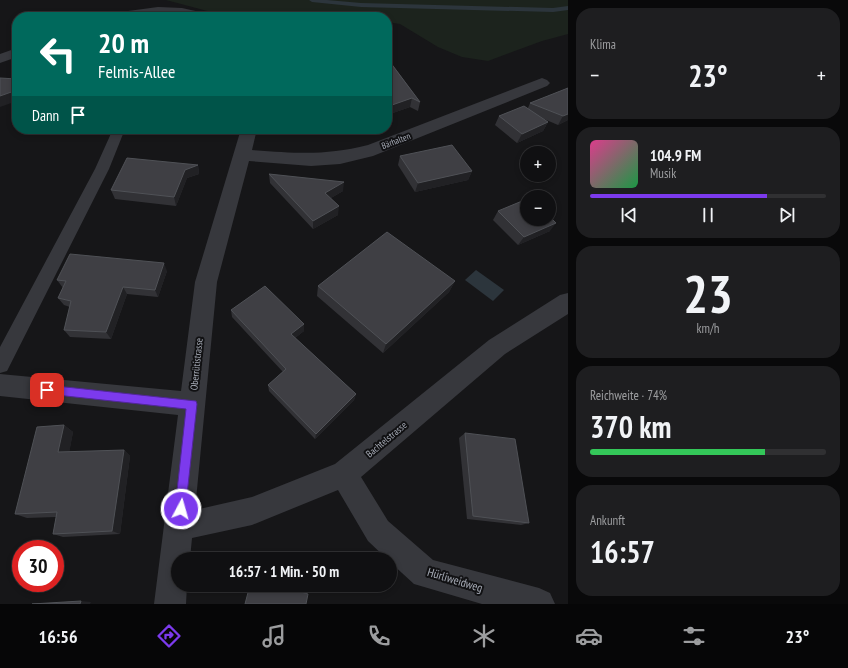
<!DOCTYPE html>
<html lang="de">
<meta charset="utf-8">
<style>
:root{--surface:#101012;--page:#1e1e20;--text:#f1f3f6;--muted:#9c9d9f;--line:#303032;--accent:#7c3aed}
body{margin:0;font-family:"PT Sans Narrow",sans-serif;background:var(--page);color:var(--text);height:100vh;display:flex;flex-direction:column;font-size:15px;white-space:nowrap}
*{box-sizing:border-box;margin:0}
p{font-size:13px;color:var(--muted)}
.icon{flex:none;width:22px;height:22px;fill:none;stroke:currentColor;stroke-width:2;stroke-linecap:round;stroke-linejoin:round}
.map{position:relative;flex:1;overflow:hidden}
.details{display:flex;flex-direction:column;gap:8px;padding:8px;background:#09090a;width:280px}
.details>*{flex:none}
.guide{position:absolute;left:12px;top:12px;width:380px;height:122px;border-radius:16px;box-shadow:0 2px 6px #0003,0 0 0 1px var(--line);background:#00695c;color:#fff;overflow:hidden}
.fabs{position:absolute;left:520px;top:146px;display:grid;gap:8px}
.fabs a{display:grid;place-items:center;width:36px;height:36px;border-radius:50%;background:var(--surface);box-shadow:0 2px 6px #0003,0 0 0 1px var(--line);font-size:20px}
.speed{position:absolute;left:12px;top:540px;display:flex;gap:8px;font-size:20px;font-weight:700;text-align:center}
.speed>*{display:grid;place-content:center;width:52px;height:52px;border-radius:50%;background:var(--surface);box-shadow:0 2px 6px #0003,0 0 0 1px var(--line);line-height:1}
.speed .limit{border:6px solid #d22;background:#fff;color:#111}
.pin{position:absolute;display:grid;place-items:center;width:34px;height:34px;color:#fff;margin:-17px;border-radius:8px;box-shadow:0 2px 6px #0006}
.me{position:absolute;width:44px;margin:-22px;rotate:6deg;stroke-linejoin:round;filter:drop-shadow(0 0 3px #0008)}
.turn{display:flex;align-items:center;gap:14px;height:84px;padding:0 20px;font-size:18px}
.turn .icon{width:52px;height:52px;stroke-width:2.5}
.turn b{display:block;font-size:28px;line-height:34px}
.then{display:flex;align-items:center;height:38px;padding:0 20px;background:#0003;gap:8px;font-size:15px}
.big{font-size:30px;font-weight:700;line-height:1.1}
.details .widget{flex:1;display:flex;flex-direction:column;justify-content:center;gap:6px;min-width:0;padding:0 14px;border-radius:16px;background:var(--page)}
.details .dial{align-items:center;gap:0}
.dial b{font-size:52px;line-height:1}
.song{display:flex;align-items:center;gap:12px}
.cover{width:48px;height:48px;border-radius:6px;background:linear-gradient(135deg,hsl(330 70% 55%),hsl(140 70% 35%))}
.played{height:4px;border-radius:2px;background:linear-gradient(90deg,var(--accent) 75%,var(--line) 75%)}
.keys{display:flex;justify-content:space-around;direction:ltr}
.heat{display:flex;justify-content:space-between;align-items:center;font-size:22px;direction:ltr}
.charge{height:6px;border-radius:3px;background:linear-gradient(90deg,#34c759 74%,var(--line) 0)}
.trip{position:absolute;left:171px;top:552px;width:226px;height:40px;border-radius:20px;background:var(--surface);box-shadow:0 2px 6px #0003,0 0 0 1px var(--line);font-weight:700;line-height:40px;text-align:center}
.dock{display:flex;height:64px;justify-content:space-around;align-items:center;background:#060607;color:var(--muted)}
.dock .icon{width:28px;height:28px}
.dock .active{color:var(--accent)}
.dock b{font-size:18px;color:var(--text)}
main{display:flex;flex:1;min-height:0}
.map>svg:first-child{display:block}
.green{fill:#1c231d}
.water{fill:#2c353c}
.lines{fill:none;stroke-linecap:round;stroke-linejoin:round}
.stream{fill:#2c353c;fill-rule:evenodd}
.service{fill:#37383d;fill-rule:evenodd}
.minor{fill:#37383d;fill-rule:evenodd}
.wall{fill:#323236}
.shaded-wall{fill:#212124}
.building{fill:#3f3f44;stroke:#4f5156}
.route{fill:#7c3aed;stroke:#51269a}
.labels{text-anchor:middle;stroke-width:4;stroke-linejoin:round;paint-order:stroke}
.far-street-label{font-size:9px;fill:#a8adb8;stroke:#111113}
.street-label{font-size:10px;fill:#a8adb8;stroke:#111113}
.near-street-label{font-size:12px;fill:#a8adb8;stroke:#111113}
</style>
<main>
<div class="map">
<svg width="568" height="604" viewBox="0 0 568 604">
<rect width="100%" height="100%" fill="#161618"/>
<!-- green -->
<polygon class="green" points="166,0 568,0 568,34 542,41 488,61 462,57 438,47 400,24 387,22 387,17 356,17 344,15 230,17"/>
<!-- water -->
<polygon class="water" points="476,270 504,290 493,301 465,280"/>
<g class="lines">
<!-- stream -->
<polygon class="stream" points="309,0 327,0 361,3 553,8 568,6 568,10 553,12 361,7 312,2"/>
<!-- service -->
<polygon class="service" points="113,129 125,129 109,169 7,371 0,373 0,347 95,169"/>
<!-- minor -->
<g class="minor">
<polygon points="158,7 182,8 209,14 211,17 170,15 106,17 108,14 113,13"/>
<polygon points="17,48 17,57 0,63 0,54"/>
<path d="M542 78 547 80 550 83 547 86 373 156 340 164 311 166 249 161 217 282 195 510 252 497 335 464 489 340 560 295 568 293V314L505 354 361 477 388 521 433 560 539 588 550 593 555 604H482L414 584 390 562V559H387L368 541 338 490 252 525 192 538 190 559H178V585H187L186 604H154L178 415 0 396V374L181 391 195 282 241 129H257L252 150C296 153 325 156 368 145Z"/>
</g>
</g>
<!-- wall -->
<g class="wall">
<polygon points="387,57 420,102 418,111 410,107 390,114 387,111"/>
<polygon points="568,88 568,120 558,125 544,119 548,122 543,131 517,143 495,125 499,116 528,108 530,103"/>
<polygon points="179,129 199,129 185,131"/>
<polygon points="400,156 472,171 468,180 415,192 398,165"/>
<polygon points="198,165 199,174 187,178 176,206 115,199 111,190"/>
<polygon points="269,174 343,191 331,198 338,215 313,229 270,183"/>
<polygon points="498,211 550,231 518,245 493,220"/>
<polygon points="167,271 158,297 127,294 111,339 70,337 64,330 70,307 64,305 58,298 63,288 57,280"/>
<polygon points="455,281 449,292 383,353 317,296 318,286"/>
<polygon points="231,310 304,324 304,331 295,338 356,394 354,400 315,439 269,391 268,385 283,372 232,317"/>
<polygon points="64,425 73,432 69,452 124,450 130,456 120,534 63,537 53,534 56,517 27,518 15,514"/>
<polygon points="465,433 529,523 521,525 467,519 459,438"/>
</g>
<!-- shaded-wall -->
<g class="shaded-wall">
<polygon points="17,90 17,101 0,107 0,96"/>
<polygon points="412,98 410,107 390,114 392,105"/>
<polygon points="568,114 568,120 558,125 563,116"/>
<polygon points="548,122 543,131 517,143 522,134"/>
<polygon points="198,165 199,174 187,178 176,206 174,197 185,170"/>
<polygon points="472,171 468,180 415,192 418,183"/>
<polygon points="344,182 343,191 324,202 325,193"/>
<polygon points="339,206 338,215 313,229 313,221"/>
<polygon points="556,223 550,231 518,245 524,237"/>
<polygon points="164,263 167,271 158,297 155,290"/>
<polygon points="455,281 449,292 383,353 386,344"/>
<polygon points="123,287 127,294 111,339 106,332"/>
<polygon points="304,324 304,331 291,341 291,334"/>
<polygon points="356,394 354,400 315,439 316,434"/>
<polygon points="64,425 73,432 68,459 58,452"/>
<polygon points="124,450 130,456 120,534 112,531"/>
<polygon points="81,601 91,602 90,604 80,604"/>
</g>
<!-- building -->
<g class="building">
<polygon points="387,57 387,58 420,102 412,98 392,105 387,100"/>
<polygon points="0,78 17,79 17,90 0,96"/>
<polygon points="568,88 568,114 563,116 530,103"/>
<polygon points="524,106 548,122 522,134 499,116"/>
<polygon points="452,145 472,171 418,183 400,156"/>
<polygon points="127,158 198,165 185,170 174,197 111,190"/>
<polygon points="269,174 344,182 325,193 339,206 313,221"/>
<polygon points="527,199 527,219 549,219 549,216 556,223 524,237 498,211"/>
<polygon points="387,232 455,281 386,344 318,286"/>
<polygon points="70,254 164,263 155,290 123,287 106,332 64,330 71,301 58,298 66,281 57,280"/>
<polygon points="265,286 304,324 291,334 356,394 316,434 268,385 286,369 231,310"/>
<polygon points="64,425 58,452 124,450 112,531 53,534 57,512 15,514 37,427"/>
<polygon points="465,433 515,439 529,523 473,516"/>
<polygon points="250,585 276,585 308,594 306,604 245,604"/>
<polygon points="81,601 80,604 32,604"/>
</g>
<!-- route -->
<polygon class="route" points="47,385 196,401 197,404 185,513 181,515 177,513 175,509 186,409 47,394 43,393 42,390 43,386"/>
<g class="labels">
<!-- far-street labels -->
<g class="far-street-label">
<text transform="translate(396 141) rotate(-21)" y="3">Bärhalten</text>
</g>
<!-- street labels -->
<g class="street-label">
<text transform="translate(196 364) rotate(-84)" y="4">Oberrütistrasse</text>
<text transform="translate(386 439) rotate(-40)" y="4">Bachtelstrasse</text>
</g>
<!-- near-street labels -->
<g class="near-street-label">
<text transform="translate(455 580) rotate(17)" y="4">Hürliweidweg</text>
</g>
</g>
</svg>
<div class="fabs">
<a>+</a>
<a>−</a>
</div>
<div class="speed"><div class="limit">30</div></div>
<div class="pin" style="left:47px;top:390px;background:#d93025"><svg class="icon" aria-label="arrive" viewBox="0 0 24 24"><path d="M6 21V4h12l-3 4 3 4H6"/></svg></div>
<svg class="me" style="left:181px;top:509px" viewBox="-20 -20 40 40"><circle r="17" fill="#7c3aed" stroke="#fff" stroke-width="3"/><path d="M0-11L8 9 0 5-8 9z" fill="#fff"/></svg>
<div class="trip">16:57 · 1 Min. · 50 m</div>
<div class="guide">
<div class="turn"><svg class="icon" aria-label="left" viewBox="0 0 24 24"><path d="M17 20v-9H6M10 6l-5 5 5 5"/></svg><div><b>20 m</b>Felmis-Allee</div></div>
<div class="then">Dann<svg class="icon" aria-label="arrive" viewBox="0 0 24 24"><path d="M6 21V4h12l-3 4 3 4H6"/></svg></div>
</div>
</div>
<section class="details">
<div class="widget"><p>Klima</p>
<div class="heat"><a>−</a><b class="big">23°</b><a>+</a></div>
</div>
<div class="widget">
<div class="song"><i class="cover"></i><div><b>104.9 FM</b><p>Musik</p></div></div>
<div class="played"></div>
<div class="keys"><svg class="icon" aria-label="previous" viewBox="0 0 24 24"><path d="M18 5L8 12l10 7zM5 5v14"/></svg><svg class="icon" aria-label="pause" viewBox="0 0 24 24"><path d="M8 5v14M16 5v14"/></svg><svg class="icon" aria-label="next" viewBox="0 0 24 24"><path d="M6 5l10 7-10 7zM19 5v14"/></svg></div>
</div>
<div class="widget dial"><b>23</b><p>km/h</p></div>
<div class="widget"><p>Reichweite · 74%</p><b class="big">370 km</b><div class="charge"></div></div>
<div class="widget"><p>Ankunft</p><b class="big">16:57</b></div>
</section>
</main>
<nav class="dock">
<b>16:56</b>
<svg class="icon active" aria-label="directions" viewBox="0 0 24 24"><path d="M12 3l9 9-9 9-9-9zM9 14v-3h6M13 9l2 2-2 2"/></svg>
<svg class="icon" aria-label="music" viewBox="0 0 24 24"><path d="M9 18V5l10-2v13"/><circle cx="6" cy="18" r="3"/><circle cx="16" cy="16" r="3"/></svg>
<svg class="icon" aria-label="phone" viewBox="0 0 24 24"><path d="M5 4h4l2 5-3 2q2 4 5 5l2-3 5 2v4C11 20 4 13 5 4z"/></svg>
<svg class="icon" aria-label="climate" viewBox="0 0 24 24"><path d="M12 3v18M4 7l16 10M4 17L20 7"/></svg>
<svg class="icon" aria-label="car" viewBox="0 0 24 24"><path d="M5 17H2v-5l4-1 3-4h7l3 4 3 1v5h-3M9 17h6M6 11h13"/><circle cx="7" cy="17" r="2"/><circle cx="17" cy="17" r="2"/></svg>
<svg class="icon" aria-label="filters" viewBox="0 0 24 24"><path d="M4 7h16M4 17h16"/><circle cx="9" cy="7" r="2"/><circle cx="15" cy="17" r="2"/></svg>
<b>23°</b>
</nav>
